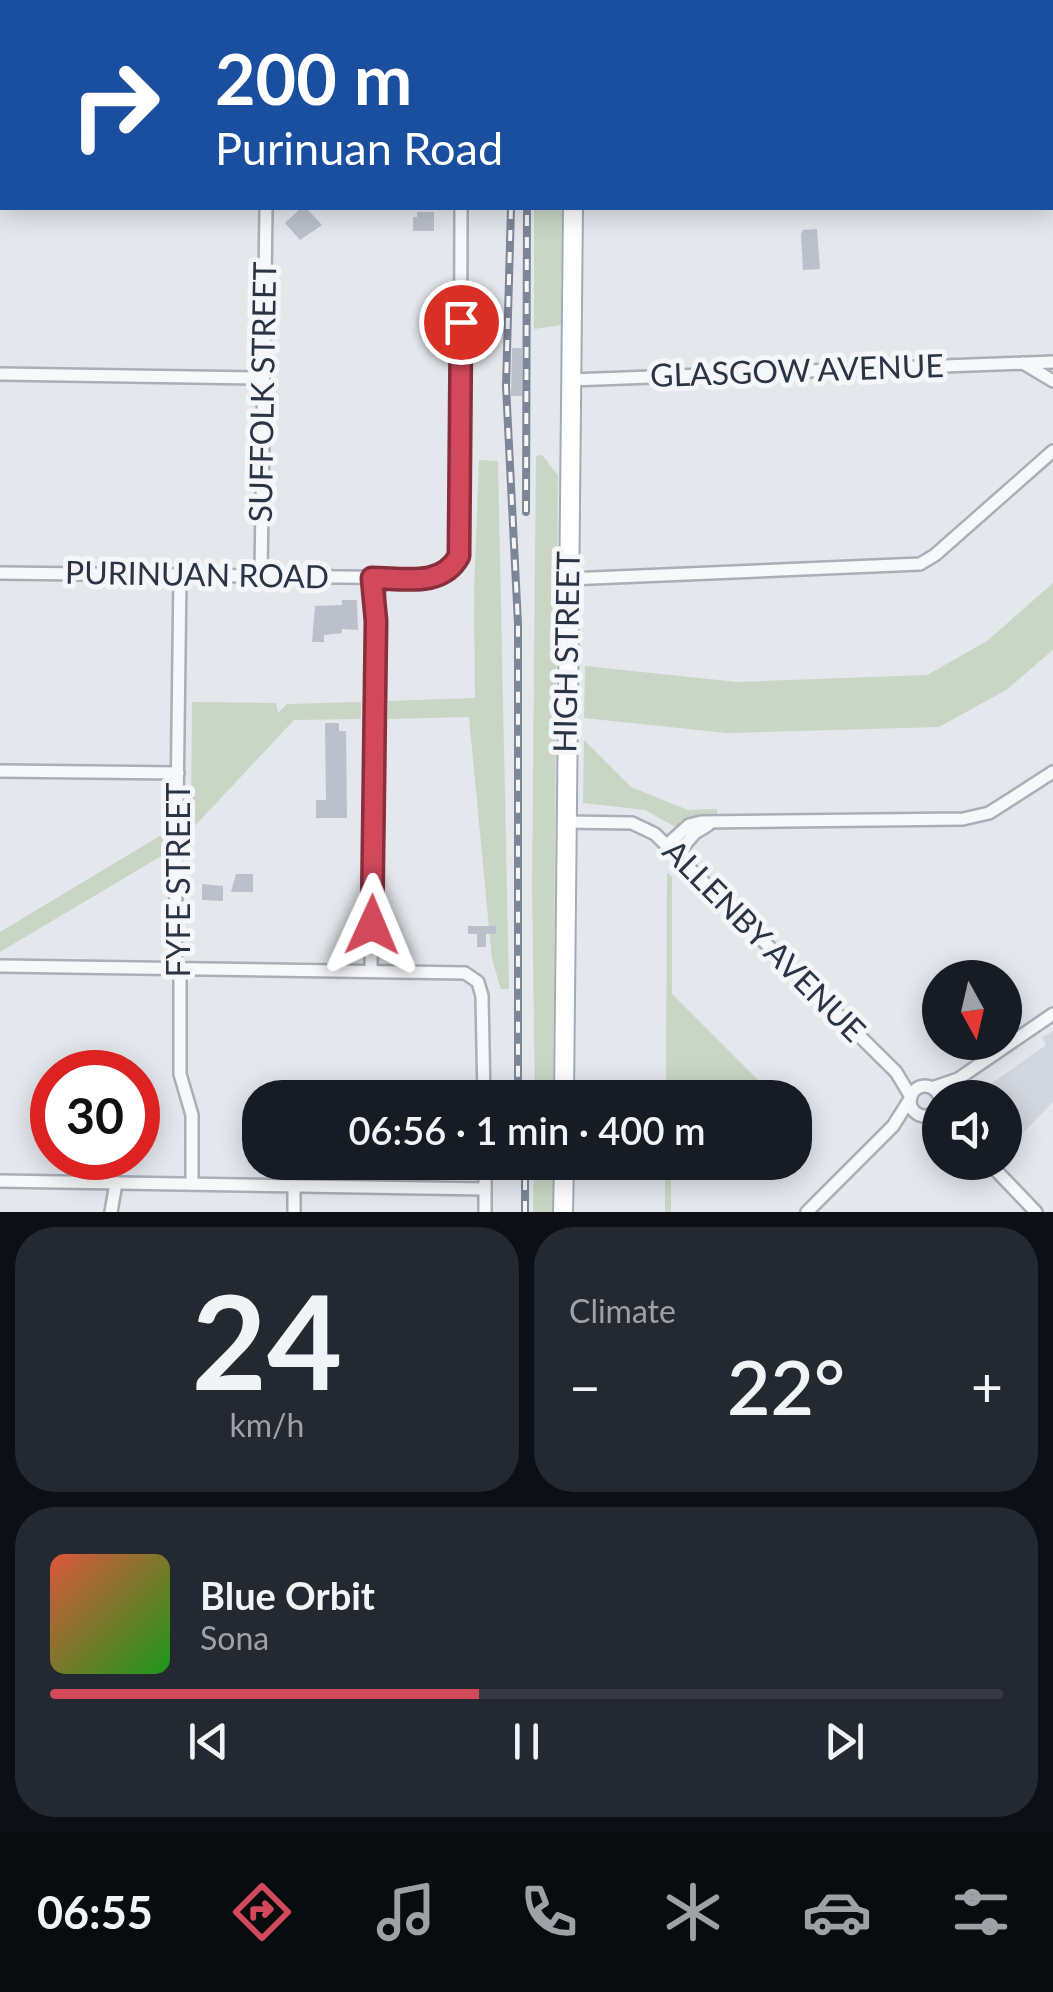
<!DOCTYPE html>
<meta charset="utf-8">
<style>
:root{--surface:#171b24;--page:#242831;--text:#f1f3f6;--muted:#9ea1a6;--line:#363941;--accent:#d1495b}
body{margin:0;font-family:Lato,sans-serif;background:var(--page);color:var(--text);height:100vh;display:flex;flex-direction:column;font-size:38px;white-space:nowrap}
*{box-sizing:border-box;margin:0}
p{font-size:32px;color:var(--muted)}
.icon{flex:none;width:55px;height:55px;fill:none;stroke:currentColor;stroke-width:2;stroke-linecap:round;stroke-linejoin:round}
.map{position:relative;height:1212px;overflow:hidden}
.panel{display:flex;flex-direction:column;gap:15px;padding:15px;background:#0d0f14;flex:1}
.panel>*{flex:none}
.banner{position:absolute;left:0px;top:0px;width:1055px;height:210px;box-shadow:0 5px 25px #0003;background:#1a4fa0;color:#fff;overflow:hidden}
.needle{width:65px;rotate:172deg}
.controls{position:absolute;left:922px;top:960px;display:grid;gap:20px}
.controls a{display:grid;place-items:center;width:100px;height:100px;border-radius:50%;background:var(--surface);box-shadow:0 5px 25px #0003;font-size:50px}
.speed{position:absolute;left:30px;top:1050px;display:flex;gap:20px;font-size:50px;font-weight:700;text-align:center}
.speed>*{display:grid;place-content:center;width:130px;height:130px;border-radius:50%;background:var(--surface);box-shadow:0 5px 25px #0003;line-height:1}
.speed .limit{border:15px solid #d22;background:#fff;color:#111}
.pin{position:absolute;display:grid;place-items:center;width:85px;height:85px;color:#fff;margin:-42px;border:5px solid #fff;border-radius:50%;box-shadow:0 2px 10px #0007}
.me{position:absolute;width:110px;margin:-55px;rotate:1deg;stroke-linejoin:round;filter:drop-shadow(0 0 8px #0008)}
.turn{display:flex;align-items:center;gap:35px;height:210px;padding:0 50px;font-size:45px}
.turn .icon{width:130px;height:130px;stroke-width:2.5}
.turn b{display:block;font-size:70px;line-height:85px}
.big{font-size:75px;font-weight:600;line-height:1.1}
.panel .card{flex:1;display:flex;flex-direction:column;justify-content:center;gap:15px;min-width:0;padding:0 35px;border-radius:40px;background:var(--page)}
.panel .dial{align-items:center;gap:0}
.dial b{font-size:130px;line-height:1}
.song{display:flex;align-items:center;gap:30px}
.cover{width:120px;height:120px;border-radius:15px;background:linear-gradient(135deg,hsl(10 70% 55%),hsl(120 70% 35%))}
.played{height:10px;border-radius:5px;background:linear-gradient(90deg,var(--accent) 45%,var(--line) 45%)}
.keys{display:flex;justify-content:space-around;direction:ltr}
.heat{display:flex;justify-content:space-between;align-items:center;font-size:55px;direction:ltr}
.panel .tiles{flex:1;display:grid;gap:15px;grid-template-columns:1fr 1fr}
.card:last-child{grid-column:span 2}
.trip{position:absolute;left:242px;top:1080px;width:570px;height:100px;border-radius:40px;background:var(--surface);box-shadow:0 5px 25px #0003;font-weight:600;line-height:100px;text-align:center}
.dock{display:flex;height:160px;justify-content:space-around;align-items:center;background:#090b0e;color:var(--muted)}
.dock .icon{width:70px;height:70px}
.dock .active{color:var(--accent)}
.dock b{font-size:45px;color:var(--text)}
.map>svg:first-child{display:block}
.built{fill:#d2d6de}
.green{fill:#c9d6c5}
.building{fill:#bbc0ca}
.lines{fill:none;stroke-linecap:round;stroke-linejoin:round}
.street-casing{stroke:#a9aeb7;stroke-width:16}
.secondary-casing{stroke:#a9aeb7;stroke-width:20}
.primary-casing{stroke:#a3abb8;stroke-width:22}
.street{stroke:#f7f8fa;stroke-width:11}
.secondary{stroke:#fff;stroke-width:15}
.primary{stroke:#fff;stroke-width:18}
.rail-casing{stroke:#7d8696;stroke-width:8}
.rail{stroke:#f4f6f9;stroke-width:4;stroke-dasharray:11;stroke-linecap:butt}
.route-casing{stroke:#882f3b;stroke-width:25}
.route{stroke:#d1495b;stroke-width:18}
.labels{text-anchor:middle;stroke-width:10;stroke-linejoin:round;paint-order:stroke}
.street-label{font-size:32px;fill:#2b3445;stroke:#f4f6f9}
</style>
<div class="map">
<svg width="1053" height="1212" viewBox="0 0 1053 1212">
<rect width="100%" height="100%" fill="#e4e7ec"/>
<!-- built -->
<polygon class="built" points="1053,1031 1053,1102 1012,1144 1005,1136 1005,1098 972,1097 1046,1045 1042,1037"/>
<!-- green -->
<g class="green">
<polygon points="534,208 562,208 561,325 534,329"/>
<polygon points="542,455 558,475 553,1098 535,1097 532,886 536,456"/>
<polygon points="479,460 498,461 509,989 501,989 492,959 469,717 388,719 388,701 475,698 474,594"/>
<polygon points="1053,583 1053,650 1006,690 939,727 727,733 584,718 585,666 737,682 927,675 987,641"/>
<polygon points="192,702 276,703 278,713 287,704 361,702 361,719 294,720 191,830"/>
<polygon points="584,740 631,787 688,810 717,809 717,814 690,820 677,828 645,810 583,803"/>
<polygon points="163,834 163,855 0,952 0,932"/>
<polygon points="667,872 672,877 672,994 775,1097 666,1097"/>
<polygon points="534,1163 553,1163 552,1212 533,1212"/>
<polygon points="665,1163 712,1163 700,1175 671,1175 671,1212 665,1212"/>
</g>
<!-- building -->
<g class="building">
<polygon points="301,208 306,208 322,225 300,240 285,223"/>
<polygon points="417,212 434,212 434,231 413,231 413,217 417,217"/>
<polygon points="817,229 820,269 803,270 801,234 803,230"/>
<polygon points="512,348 522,348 522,396 511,396"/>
<polygon points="342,600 357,600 358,630 342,629 342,633 324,635 324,642 312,642 315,606 342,605"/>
<polygon points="325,723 339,723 339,731 346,731 347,818 316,818 316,800 326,800"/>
<polygon points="236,874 253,874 253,892 231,892"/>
<polygon points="202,884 223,886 223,901 202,900"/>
<polygon points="468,926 496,926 496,934 486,934 486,947 477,947 477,934 468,934"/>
</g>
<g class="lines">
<!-- street casing -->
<g class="street-casing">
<g id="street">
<polyline points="484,2 485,0"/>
<polyline points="1023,363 1053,381"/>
<polyline points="0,374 262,378"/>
<polyline points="571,380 1053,362"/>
<polyline points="0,573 428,578 448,572 460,550 461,208"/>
<polyline points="180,575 175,962 180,975 180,1074 192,1115 192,1184"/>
<polyline points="261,576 266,208"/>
<polyline points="568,579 920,564 935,555 1053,451"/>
<polyline points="0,771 178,773"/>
<polyline points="565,822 632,823 655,834 896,1072 911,1097"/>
<polyline points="667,845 689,825 701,822 963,819 989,813 1053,772"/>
<polyline points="676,855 695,833 708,825"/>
<polyline points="0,966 465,973 478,982 482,996 484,1098"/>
<polyline points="371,971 376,621 380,578"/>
<circle cx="925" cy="1101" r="15"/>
<polyline points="932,1088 958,1079 1053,1014"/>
<polyline points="485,1162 485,1212"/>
<polyline points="988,1162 1036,1212"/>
<polyline points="0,1181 485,1189"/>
<polyline points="111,1212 116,1183"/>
<polyline points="294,1212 294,1186"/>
<polyline points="807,1212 893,1126 910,1099"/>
</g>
</g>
<!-- secondary casing -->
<g class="secondary-casing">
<g id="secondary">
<polyline points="71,2 72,0"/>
<polyline points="1052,162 1053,162"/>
<polyline points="0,194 2,187"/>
</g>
</g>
<!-- primary casing -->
<g class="primary-casing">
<g id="primary">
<polyline points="574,2 574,0"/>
<polyline points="564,1098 573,208"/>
<polyline points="563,1212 564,1162"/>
</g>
</g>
<!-- street -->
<use href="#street" class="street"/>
<!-- secondary -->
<use href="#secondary" class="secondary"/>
<!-- primary -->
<use href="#primary" class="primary"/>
<!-- rail casing -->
<g class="rail-casing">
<g id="rail">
<polyline points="517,2 517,0"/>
<polyline points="511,208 506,386 518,624 518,1098"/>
<polyline points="526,512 527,208"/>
<polyline points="525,1212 525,1162"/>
</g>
</g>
<!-- rail -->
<use href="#rail" class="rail"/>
</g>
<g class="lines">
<!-- route casing -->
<g class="route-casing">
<path id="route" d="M372 925 376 621 372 578C403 578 442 588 459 556L461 322"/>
</g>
<!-- route -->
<use href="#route" class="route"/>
</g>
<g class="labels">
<!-- street labels -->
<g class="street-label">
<text transform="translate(797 371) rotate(-2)" y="11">GLASGOW AVENUE</text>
<text transform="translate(263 392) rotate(-89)" y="11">SUFFOLK STREET</text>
<text transform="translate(197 575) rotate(1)" y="11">PURINUAN ROAD</text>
<text transform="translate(567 652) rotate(-89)" y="11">HIGH STREET</text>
<text transform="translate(179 880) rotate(-90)" y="11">FYFE STREET</text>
<text transform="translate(764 941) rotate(45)" y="11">ALLENBY AVENUE</text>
</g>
</g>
</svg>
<div class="controls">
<a><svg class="needle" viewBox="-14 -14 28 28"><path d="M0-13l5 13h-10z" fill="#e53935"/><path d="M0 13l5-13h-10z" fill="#9ea1a6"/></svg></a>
<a><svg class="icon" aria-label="sound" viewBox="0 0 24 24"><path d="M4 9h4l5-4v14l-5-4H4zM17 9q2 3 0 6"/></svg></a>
</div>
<div class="speed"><div class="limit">30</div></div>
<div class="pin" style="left:461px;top:322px;background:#d93025"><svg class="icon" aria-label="arrive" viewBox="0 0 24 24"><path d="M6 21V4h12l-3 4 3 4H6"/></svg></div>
<svg class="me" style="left:372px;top:925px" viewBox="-20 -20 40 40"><path d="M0-17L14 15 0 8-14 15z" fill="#d1495b" stroke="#fff" stroke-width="4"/></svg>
<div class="trip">06:56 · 1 min · 400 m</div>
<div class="banner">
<div class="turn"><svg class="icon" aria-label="right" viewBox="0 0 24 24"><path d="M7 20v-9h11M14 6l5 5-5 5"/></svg><div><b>200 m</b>Purinuan Road</div></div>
</div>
</div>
<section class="panel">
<div class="tiles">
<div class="card dial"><b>24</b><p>km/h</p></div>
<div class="card"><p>Climate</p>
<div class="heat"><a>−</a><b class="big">22°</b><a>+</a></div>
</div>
<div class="card">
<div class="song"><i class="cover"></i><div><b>Blue Orbit</b><p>Sona</p></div></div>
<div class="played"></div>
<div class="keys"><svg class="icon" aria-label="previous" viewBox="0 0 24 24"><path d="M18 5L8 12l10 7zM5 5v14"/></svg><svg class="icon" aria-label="pause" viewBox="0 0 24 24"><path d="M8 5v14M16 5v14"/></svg><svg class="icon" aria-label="next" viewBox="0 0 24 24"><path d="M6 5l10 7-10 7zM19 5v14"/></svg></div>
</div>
</div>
</section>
<nav class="dock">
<b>06:55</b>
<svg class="icon active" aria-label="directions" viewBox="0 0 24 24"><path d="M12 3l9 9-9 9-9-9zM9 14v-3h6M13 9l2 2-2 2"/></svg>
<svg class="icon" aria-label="music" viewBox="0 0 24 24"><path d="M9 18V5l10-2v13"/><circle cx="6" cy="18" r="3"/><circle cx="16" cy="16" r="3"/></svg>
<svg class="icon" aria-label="phone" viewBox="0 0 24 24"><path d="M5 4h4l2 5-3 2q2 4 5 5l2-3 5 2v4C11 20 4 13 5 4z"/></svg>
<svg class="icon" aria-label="climate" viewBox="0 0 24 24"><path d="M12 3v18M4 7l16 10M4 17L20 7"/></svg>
<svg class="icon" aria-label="car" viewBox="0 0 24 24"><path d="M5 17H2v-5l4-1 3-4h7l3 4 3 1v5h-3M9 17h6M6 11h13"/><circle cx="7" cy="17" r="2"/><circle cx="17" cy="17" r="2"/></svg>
<svg class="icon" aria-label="filters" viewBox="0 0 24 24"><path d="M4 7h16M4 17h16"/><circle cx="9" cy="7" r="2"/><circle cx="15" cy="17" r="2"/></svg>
</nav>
